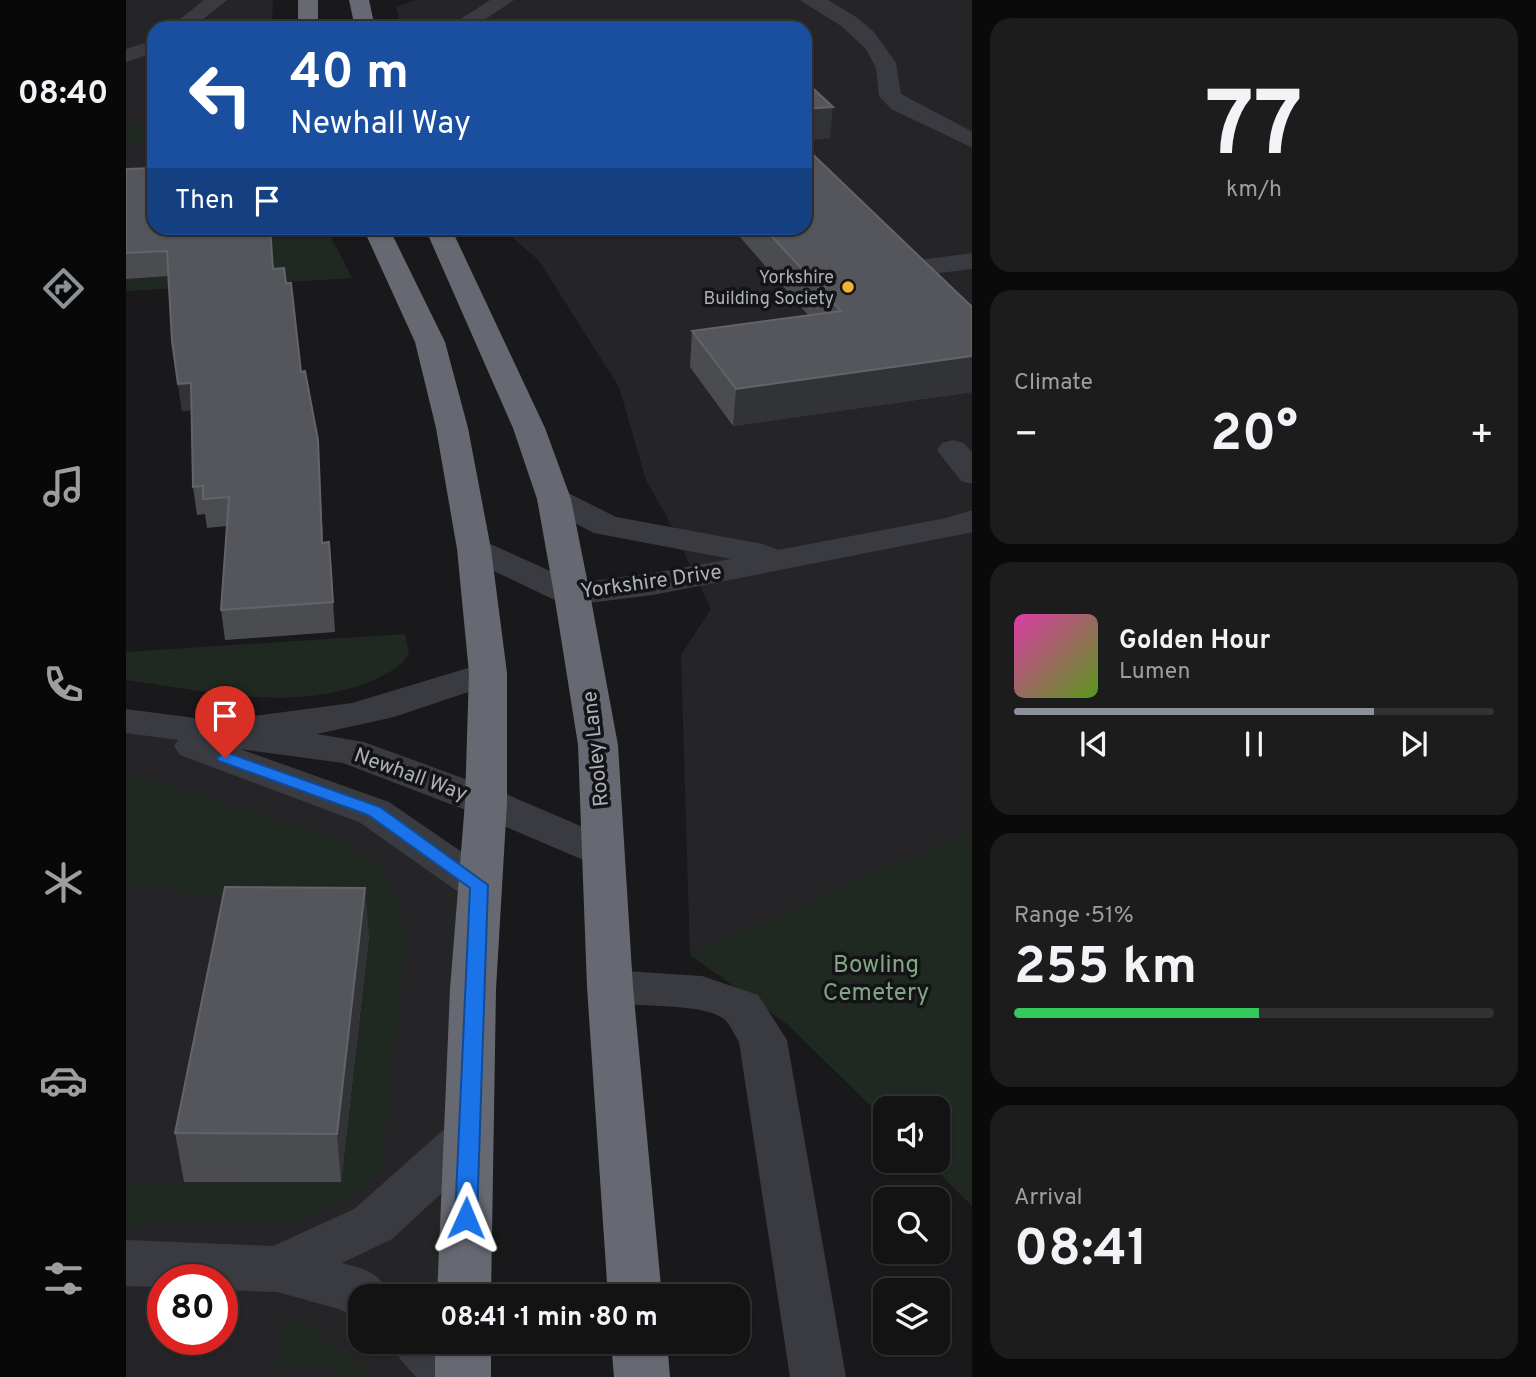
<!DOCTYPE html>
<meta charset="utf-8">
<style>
:root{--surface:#131314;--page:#1c1c1d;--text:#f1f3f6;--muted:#9d9ea0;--line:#323234;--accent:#8c9099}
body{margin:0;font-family:Overpass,sans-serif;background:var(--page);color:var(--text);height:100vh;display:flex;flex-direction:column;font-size:26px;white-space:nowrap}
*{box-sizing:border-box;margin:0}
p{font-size:23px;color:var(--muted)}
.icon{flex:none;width:38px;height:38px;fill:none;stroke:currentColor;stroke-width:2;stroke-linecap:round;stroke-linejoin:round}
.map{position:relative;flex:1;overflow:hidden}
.drawer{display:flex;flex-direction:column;gap:18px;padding:18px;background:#0a0a0b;width:564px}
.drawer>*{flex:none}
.guide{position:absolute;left:21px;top:21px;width:665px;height:214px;border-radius:21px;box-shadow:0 2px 5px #0004,0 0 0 2px var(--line);background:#1a4fa0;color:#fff;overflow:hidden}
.tools{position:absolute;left:747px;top:1096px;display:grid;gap:14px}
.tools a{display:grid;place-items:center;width:77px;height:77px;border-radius:14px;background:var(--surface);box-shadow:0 2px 5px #0004,0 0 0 2px var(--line);font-size:35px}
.speed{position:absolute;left:21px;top:1264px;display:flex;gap:14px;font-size:35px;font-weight:700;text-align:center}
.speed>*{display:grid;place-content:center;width:91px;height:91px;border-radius:50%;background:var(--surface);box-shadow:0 2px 5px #0004,0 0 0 2px var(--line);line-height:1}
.speed .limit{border:10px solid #d22;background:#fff;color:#111}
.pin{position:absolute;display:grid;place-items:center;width:60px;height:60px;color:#fff;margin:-72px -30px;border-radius:50% 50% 50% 0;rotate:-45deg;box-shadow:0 0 7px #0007}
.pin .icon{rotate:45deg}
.me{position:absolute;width:77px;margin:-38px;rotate:1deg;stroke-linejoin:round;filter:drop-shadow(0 0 5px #0008)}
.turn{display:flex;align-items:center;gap:24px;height:147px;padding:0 28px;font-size:32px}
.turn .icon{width:91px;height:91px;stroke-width:2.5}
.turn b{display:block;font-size:49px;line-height:60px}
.then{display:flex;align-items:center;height:66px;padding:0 28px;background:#0003;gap:14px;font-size:26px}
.big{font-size:52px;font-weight:700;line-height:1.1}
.drawer .widget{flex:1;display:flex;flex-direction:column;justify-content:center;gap:10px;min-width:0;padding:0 24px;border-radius:21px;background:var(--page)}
.drawer .dial{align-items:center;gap:0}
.dial b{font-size:91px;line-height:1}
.song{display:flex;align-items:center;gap:21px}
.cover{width:84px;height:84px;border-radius:10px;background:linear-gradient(135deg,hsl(320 70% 55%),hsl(90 70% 35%))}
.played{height:7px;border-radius:4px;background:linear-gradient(90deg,var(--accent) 75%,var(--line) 75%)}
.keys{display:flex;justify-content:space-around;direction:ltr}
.heat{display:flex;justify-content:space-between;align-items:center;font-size:38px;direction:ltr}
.charge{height:10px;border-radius:5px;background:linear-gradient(90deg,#34c759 51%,var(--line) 0)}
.trip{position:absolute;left:222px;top:1284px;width:402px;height:70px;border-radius:21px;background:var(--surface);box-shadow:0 2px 5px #0004,0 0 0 2px var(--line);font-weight:700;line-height:70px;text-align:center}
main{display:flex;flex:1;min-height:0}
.tab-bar{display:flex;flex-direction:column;width:126px;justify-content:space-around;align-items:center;background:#080808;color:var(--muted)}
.tab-bar .icon{width:49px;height:49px}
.tab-bar .current{color:var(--accent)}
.tab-bar b{font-size:32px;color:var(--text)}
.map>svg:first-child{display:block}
.built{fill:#252528;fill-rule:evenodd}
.green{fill:#202921}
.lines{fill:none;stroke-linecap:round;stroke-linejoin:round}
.minor{fill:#3a3b40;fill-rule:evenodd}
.highway{fill:#666971;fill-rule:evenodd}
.wall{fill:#4a4c50}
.shaded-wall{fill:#323336}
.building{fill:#55565c;stroke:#62646a;stroke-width:2}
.route{fill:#1a73e8;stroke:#114b97;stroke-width:2}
.poi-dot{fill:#f3b039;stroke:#141416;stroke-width:2.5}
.labels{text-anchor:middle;stroke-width:7;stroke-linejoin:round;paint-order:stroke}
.far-poi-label{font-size:18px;fill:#abb0bb;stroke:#141416;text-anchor:end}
.street-label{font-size:21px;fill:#abb0bb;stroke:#141416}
.near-park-label{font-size:24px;fill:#82a583;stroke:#141416}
</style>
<main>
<nav class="tab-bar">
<b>08:40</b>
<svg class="icon current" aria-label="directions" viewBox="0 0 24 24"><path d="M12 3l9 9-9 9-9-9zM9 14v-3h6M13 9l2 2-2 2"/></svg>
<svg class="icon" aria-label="music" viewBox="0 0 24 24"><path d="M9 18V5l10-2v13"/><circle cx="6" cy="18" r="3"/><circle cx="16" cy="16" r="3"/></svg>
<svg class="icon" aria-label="phone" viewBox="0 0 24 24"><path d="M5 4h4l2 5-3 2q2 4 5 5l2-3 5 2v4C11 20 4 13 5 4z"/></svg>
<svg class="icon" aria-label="climate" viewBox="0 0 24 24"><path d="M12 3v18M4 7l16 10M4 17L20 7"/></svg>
<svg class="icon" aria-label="car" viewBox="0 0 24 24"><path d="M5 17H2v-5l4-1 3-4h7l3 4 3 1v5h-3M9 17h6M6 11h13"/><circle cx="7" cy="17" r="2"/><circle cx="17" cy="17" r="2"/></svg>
<svg class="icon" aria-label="filters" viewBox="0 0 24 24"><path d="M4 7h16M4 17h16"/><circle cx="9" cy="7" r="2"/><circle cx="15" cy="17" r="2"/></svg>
</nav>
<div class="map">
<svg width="847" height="1377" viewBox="0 0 847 1377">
<rect width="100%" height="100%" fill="#19191b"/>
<!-- built -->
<g class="built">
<polygon points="0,0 147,0 146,28 28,28 28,228 200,228 226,278 0,291"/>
<polygon points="290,0 846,0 846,830 564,955 555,655 585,609 540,515 520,480 493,387 413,261 376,228 679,228 679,28 276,28 270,7"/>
<path d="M0 722 248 812 353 885 338 1297H234V1342H337V1377H0ZM37 1279H96V1339H37Z"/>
</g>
<!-- green -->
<g class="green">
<polygon points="28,120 28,140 0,142 0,126"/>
<polygon points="144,228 200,228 226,278 0,291 0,279 147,269"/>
<path d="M279 634 283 653C277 666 262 673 250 679 170 714 83 691 0 680V652Z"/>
<polygon points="0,772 202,836 224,846 250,864 273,900 279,944 255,1172 214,1204 176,1220 0,1227 0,1184 215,1182 243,935 115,901 5,884 0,900"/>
<polygon points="846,830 846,1206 800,1160 812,1160 812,1108 760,1108 759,1120 661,1024 564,955"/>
<polygon points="156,1321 176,1322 241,1370 241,1377 206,1377 207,1366 150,1369"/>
</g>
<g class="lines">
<!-- minor -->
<g class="minor">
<polygon points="78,0 101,0 66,28 43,28"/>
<polygon points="364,0 388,0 346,28 321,28"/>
<polygon points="674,0 702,0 730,17 748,32 770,63 775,94 847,132 847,148 765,109 753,96 750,68 740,49 715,26"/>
<polygon points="28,40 28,53 0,62 0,49"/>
<polygon points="847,253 847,269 788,276 778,274 774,268 778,262"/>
<polygon points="827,440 838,443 847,453 847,484 835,481 811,450 816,443"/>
<polygon points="428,489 440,492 490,517 637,544 652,550 820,518 847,510 847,532 527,595 446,605 433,602 336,556 331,549 336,542 348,539 360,542 451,583 527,573 605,559 468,533 416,506 411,499 416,492"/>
<polygon points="362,662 375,665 381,673 375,681 268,717 191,734 238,742 375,792 492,842 498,852 492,862 477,866 462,862 345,812 217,763 114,749 263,802 368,874 375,885 368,896 353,900 338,896 233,822 54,755 48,746 52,740 0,733 0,709 122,725 128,716 226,703"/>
<path d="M484 970 576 976 632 995 661 1040 720 1377H664L613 1042C609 1036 604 1024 598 1019 575 1001 500 1009 468 999L461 987 468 975Z"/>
<path d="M341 1119 359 1125 366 1139 359 1153 266 1239 216 1263C242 1270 253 1272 265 1297H234V1319L213 1309 151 1292 96 1290V1279H37V1287L0 1286V1240L147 1246 228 1209 323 1125Z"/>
<polygon points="266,1342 331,1342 347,1359 355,1377 290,1377 274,1359"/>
</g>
<!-- highway -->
<g class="highway">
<rect x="172" y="0" width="20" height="28"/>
<polygon points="223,0 243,0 249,28 229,28"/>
<polygon points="237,228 263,228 319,342 342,428 365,549 381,673 381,802 370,989 365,1297 311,1297 324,989 339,802 343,673 331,549 310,428 289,342"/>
<polygon points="299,228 325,228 419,428 445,499 464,594 492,745 507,987 536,1297 482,1297 461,987 452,745 428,594 411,499 387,428"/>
<rect x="309" y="1342" width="56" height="35"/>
<polygon points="485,1342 541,1342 544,1377 488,1377"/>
</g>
</g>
<!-- wall -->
<g class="wall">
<polygon points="0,169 144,228 147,269 160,283 175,372 192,440 197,543 203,542 209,632 99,640 95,610 101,526 81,528 79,514 71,515 67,487 65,410 56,411 46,341 43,276 0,279"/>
<polygon points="606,228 679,228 846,307 846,392 607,426 564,367 566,331 683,316"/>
<polygon points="243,935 215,1182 58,1182 49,1133"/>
</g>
<!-- shaded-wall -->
<g class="shaded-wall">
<polygon points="707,107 704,138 679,141 679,109"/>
<polygon points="846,356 846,392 607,426 610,389"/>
<polygon points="65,383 68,410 56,411 52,384"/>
<polygon points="192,440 194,468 198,572 196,543"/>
<polygon points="203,542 206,571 209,632"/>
<polygon points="239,888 243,935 215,1182 211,1134"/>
</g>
<!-- building -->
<g class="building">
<polygon points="611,20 620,28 528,28"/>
<polygon points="679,81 707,107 679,109"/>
<polygon points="679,147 846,307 846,356 610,389 566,331 715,311 638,228 679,228"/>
<polygon points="28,168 28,228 144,228 147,269 158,268 160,283 165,283 175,372 179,371 192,440 196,543 203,542 207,602 95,610 103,497 77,499 77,486 67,487 65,383 52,384 46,341 41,251 0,253 0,169"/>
<polygon points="99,887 239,888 211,1134 49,1133"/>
</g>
<!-- route -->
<polygon class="route" points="99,752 254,807 362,885 351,1218 348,1224 340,1227 332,1224 329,1218 344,888 242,815 93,761 91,758"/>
<!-- markers -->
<circle class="poi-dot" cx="722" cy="287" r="7"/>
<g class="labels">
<!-- far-poi labels -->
<g class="far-poi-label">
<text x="708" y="283">Yorkshire<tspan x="708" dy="21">Building Society</tspan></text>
</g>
<!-- street labels -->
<g class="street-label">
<text transform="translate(525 581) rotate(-8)" y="7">Yorkshire Drive</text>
<text transform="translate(469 749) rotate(-96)" y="7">Rooley Lane</text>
<text transform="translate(285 774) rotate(20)" y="7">Newhall Way</text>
</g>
<!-- near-park labels -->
<g class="near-park-label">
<text x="750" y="972">Bowling<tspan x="750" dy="28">Cemetery</tspan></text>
</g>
</g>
</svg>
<div class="tools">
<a><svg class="icon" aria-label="sound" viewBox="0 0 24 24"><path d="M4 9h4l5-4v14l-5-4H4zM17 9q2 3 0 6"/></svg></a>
<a><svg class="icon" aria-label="search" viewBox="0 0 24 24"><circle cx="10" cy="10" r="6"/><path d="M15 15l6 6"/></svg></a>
<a><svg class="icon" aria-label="layers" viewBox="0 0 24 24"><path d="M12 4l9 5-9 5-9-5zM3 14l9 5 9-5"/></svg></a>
</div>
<div class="speed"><div class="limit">80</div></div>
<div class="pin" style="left:99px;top:758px;background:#d93025"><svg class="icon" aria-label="arrive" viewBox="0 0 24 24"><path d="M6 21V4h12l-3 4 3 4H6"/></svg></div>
<svg class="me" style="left:340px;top:1218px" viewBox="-20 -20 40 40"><path d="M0-17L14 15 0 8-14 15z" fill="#1a73e8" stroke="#fff" stroke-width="4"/></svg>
<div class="trip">08:41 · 1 min · 80 m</div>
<div class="guide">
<div class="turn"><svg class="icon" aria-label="left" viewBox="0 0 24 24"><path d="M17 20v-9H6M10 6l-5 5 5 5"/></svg><div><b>40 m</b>Newhall Way</div></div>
<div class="then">Then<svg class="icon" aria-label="arrive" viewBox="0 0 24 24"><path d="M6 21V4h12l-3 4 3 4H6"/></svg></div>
</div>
</div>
<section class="drawer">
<div class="widget dial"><b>77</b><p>km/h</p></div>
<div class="widget"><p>Climate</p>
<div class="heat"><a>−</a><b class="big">20°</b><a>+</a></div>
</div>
<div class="widget">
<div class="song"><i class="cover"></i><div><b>Golden Hour</b><p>Lumen</p></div></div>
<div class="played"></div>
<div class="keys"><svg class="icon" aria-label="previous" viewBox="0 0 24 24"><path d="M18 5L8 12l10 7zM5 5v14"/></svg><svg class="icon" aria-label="pause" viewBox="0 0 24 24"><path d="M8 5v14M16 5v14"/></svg><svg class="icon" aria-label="next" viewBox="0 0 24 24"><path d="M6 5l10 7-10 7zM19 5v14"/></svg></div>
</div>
<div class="widget"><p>Range · 51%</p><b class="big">255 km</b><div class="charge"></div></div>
<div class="widget"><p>Arrival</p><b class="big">08:41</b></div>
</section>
</main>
